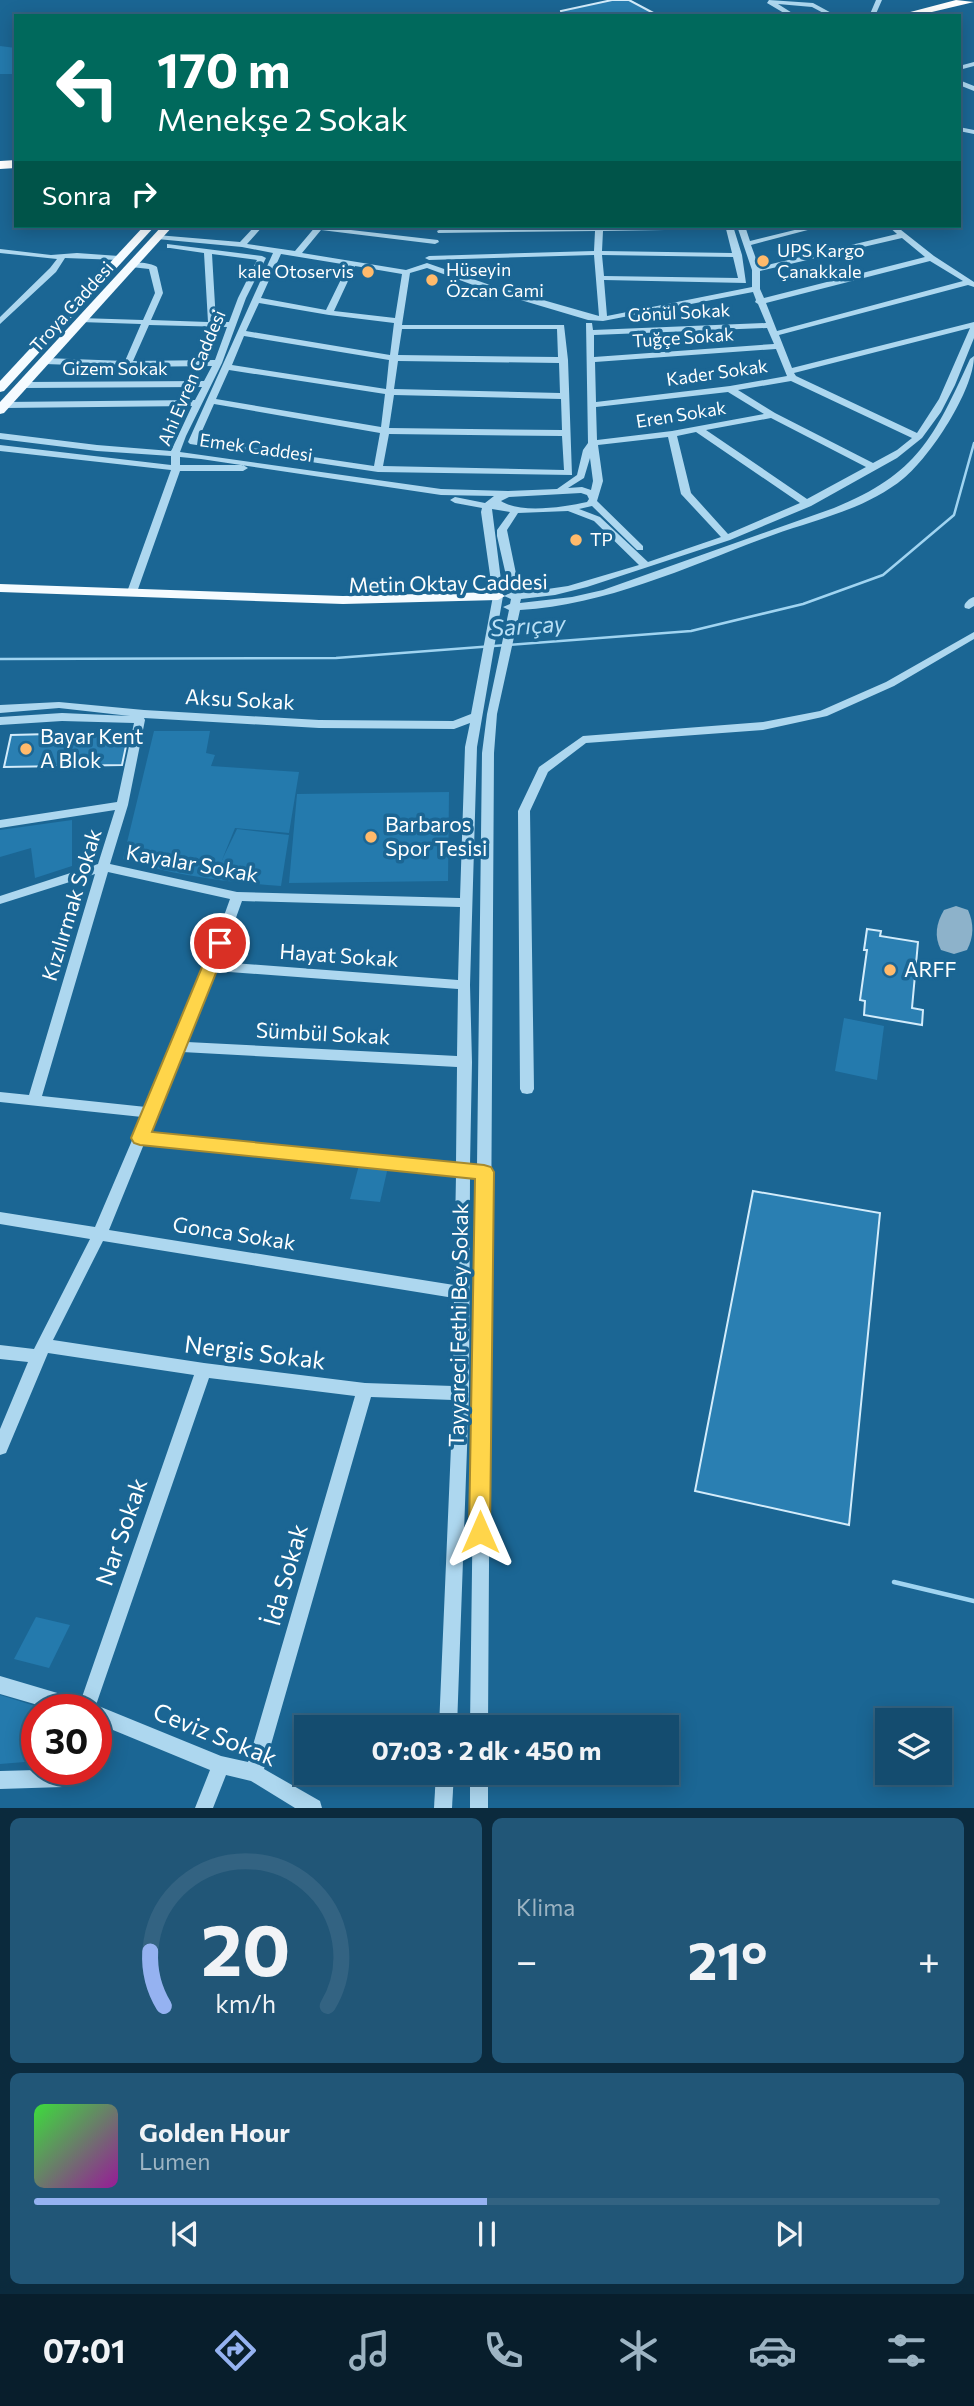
<!DOCTYPE html>
<html lang="tr">
<meta charset="utf-8">
<style>
:root{--surface:#144c6f;--page:#215677;--text:#f1f3f6;--muted:#9db4c3;--line:#336382;--accent:#95b2f1}
body{margin:0;font-family:Commissioner,sans-serif;background:var(--page);color:var(--text);height:100vh;display:flex;flex-direction:column;font-size:26px;white-space:nowrap}
*{box-sizing:border-box;margin:0}
p{font-size:23px;color:var(--muted)}
.icon{flex:none;width:38px;height:38px;fill:none;stroke:currentColor;stroke-width:2;stroke-linecap:round;stroke-linejoin:round}
.map{position:relative;height:1808px;overflow:hidden}
.drawer{display:flex;flex-direction:column;gap:10px;padding:10px;background:#0b2a3d;flex:1}
.drawer>*{flex:none}
.hud{position:absolute;left:14px;top:14px;width:947px;height:214px;border-radius:0px;box-shadow:0 4px 18px #0003,0 0 0 2px var(--line);background:#00695c;color:#fff;overflow:hidden}
.tools{position:absolute;left:875px;top:1708px;display:grid;gap:14px}
.tools a{display:grid;place-items:center;width:77px;height:77px;border-radius:0px;background:var(--surface);box-shadow:0 4px 18px #0003,0 0 0 2px var(--line);font-size:35px}
.speed{position:absolute;left:21px;top:1694px;display:flex;gap:14px;font-size:35px;font-weight:700;text-align:center}
.speed>*{display:grid;place-content:center;width:91px;height:91px;border-radius:50%;background:var(--surface);box-shadow:0 4px 18px #0003,0 0 0 2px var(--line);line-height:1}
.speed .limit{border:10px solid #d22;background:#fff;color:#111}
.pin{position:absolute;display:grid;place-items:center;width:60px;height:60px;color:#fff;margin:-30px;border:4px solid #fff;border-radius:50%;box-shadow:0 2px 7px #0007}
.me{position:absolute;width:77px;margin:-38px;rotate:0deg;stroke-linejoin:round;filter:drop-shadow(0 0 5px #0008)}
.turn{display:flex;align-items:center;gap:24px;height:147px;padding:0 28px;font-size:32px}
.turn .icon{width:91px;height:91px;stroke-width:2.5}
.turn b{display:block;font-size:49px;line-height:60px}
.then{display:flex;align-items:center;height:66px;padding:0 28px;background:#0003;gap:14px;font-size:26px}
.big{font-size:52px;font-weight:700;line-height:1.1}
.drawer .widget{flex:1;display:flex;flex-direction:column;justify-content:center;gap:10px;min-width:0;padding:0 24px;border-radius:10px;background:var(--page)}
.drawer .dial{align-items:center;gap:0}
.dial svg{height:182px;overflow:visible;fill:none;stroke:var(--line);stroke-width:7;stroke-linecap:round;text-anchor:middle}
.dial text{fill:var(--text);stroke:none}
.song{display:flex;align-items:center;gap:21px}
.cover{width:84px;height:84px;border-radius:10px;background:linear-gradient(135deg,hsl(120 70% 55%),hsl(300 70% 35%))}
.played{height:7px;border-radius:4px;background:linear-gradient(90deg,var(--accent) 50%,var(--line) 50%)}
.keys{display:flex;justify-content:space-around;direction:ltr}
.heat{display:flex;justify-content:space-between;align-items:center;font-size:38px;direction:ltr}
.drawer .tiles{flex:1;display:grid;gap:10px;grid-template-columns:1fr 1fr}
.widget:last-child{grid-column:span 2}
.trip{position:absolute;left:294px;top:1715px;width:385px;height:70px;border-radius:0px;background:var(--surface);box-shadow:0 4px 18px #0003,0 0 0 2px var(--line);font-weight:700;line-height:70px;text-align:center}
.tab-bar{display:flex;height:112px;justify-content:space-around;align-items:center;background:#081e2c;color:var(--muted)}
.tab-bar .icon{width:49px;height:49px}
.tab-bar .active{color:var(--accent)}
.tab-bar b{font-size:32px;color:var(--text)}
.map>svg:first-child{display:block}
.green{fill:#247aad}
.lines{fill:none;stroke-linecap:round;stroke-linejoin:round}
.stream-far1{stroke:#a0d4f1;stroke-width:2.5}
.stream{stroke:#a0d4f1;stroke-width:4.5}
.taxiway{fill:#8db2ca;fill-rule:evenodd}
.building{fill:#2a7fb2;stroke:#d3ecfb;stroke-width:2}
.minor{fill:#add7ef;fill-rule:evenodd}
.major{fill:#f5fbff;fill-rule:evenodd}
.highway{fill:#fff;fill-rule:evenodd}
.route{fill:#ffd54a;stroke:#a68a30;stroke-width:2}
.poi-dot{fill:#ffba6b;stroke:#1b6694;stroke-width:2.5}
.labels{text-anchor:middle;stroke-width:7;stroke-linejoin:round;paint-order:stroke}
.far-poi-label{font-size:18px;fill:#fff;stroke:#1b6694;text-anchor:start}
.far-street-label{font-size:18px;fill:#fff;stroke:#1b6694}
.street-label{font-size:21px;fill:#fff;stroke:#1b6694}
.poi-label{font-size:21px;fill:#fff;stroke:#1b6694;text-anchor:start}
.water-label{font-size:23px;font-style:italic;fill:#b9e0f6;stroke:#1b6694}
.near-street-label{font-size:24px;fill:#fff;stroke:#1b6694}
</style>
<div class="map">
<svg width="974" height="1808" viewBox="0 0 974 1808">
<rect width="100%" height="100%" fill="#1b6694"/>
<!-- green -->
<g class="green">
<polygon points="0,46 16,48 16,74 0,74"/>
<path d="M154 731H210L206 753 215 755 211 766 299 772 289 833 235 828 222 860 237 829 289 835 281 886C226 882 175 876 123 859Z"/>
<polygon points="449,792 448,881 289,883 297,794"/>
<polygon points="72,820 72,866 35,878 31,848 0,857 0,830"/>
<polygon points="844,1018 884,1026 877,1080 835,1071"/>
<polygon points="359,1165 388,1167 380,1202 350,1199"/>
<polygon points="36,1617 70,1625 49,1668 14,1659"/>
<polygon points="0,1695 48,1710 37,1710 37,1761 0,1764"/>
</g>
<g class="lines">
<!-- stream-far1 -->
<polyline class="stream-far1" points="0,659 336,658 691,631 803,604 883,575 954,515 974,443"/>
<!-- stream -->
<polyline class="stream" points="894,1582 974,1601"/>
<!-- taxiway -->
<path class="taxiway" d="M956 906 968 910C974 923 974 937 967 950L954 954 941 950C934 937 936 923 944 910Z"/>
</g>
<!-- building -->
<g class="building">
<polygon points="612,0 629,0 659,16 562,16 561,11"/>
<polygon points="129,732 122,765 4,767 11,735"/>
<polygon points="867,929 881,931 880,936 918,942 912,1008 923,1010 922,1025 864,1015 865,1001 860,1000 867,950 864,950"/>
<polygon points="753,1191 880,1213 849,1525 695,1491"/>
</g>
<g class="lines">
<!-- minor -->
<g class="minor">
<polygon points="769,0 813,3 837,16 829,16 812,7 778,4 797,16 789,16 767,3"/>
<polygon points="876,0 882,0 875,16 864,16 870,14"/>
<polygon points="974,62 974,66 959,70 959,66"/>
<polygon points="959,80 974,86 974,91 959,85"/>
<polygon points="959,127 974,130 974,134 959,131"/>
<path d="M255 226H263L247 244 295 251 316 226 438 240 439 242 435 244 321 230 302 253 406 270 427 263 490 285 599 316 594 255 429 260 425 258 429 256 594 251 595 231 438 233 437 231 441 229 733 226 742 255 746 283 604 280 607 316 752 287V270L737 226H745L750 241 811 226H823L751 245 759 267 897 234 888 226H896L934 256 974 282V287L968 285 779 335 792 368 974 322V338L955 385 941 412 922 438 897 458 811 506 730 540 587 587 555 595 521 599 520 603 572 597 603 590 834 508C918 474 934 437 970 359L974 356C974 390 930 457 904 478 867 509 817 519 773 535 691 565 609 605 520 610L497 714 494 753 488 1727H470L477 1177 470 1176 469 1393 457 1727H439L453 1400 371 1397 264 1769 320 1801 322 1808H295L251 1781 226 1775 213 1808H195L210 1770 96 1723V1710H55L0 1694V1676L81 1700 194 1375 48 1353 6 1453 0 1455V1429L28 1362 0 1359V1345L34 1349 90 1239 0 1224V1212L95 1227 142 1117 0 1102V1092L29 1095 95 874 0 904V896L98 864 115 810 0 828V820L117 802 134 723 62 721 0 725V717L62 713 130 716 59 708 0 713V705L59 702 144 710 319 720 453 721 471 714 493 596 481 512 482 508 455 503 450 500 455 497 485 503 494 496 441 495 201 459 180 457V465H243L248 468 243 471H180L137 592 132 595 127 592 171 470 0 451V445L171 465V456L97 451 0 439V433L97 445 171 451 192 406 5 408 1 405 5 402 195 400 202 387 24 388 20 385 24 382 204 381 212 366 128 367 45 364 41 361 45 358 125 361 141 324 80 322 76 320 80 318 143 320 155 293 149 269 131 267 130 265C136 261 151 263 157 267L163 293 151 320 208 322 204 253 170 248H167V244L262 256 266 258 246 298 222 363 186 436 180 452 441 489 508 491 557 489 577 475 583 450 588 443 586 323H592L593 330 766 323 758 304 755 302 756 300 753 292 603 321 588 320 484 289 427 268 410 273 402 325H564L568 360 572 475 378 472 190 444 188 442 273 253 242 247 157 239 153 237 157 235 240 242ZM726 229 732 253 602 251 603 231ZM902 238 925 257 764 298 760 289V271ZM212 254 257 260 238 298 229 322H216ZM281 254 348 265 326 310 261 298ZM602 255 733 257 738 278 604 276ZM930 261 963 281 777 331 766 303ZM355 266 402 274 395 318 334 311ZM259 303 329 315 394 323 390 355 246 331ZM149 325 227 327 215 360 133 361ZM767 328 774 344 594 357V335ZM970 328 939 399 917 433 796 376 794 373ZM402 329H557L558 357 398 355ZM244 336 389 360 386 389 232 365ZM776 349 787 376 730 386 596 402 595 362ZM398 361 559 363 560 393 394 389ZM229 370 385 394 381 427 216 399ZM791 381 912 438 897 450 873 463 775 413 738 390ZM728 392 764 414 672 431 597 440 596 407ZM394 395 561 399 562 430 389 428ZM214 404 380 433 374 466 198 440ZM771 418 866 467 807 499 706 430ZM696 432 800 503 728 534 691 493 677 436ZM389 434 562 436 564 470 383 466ZM668 437 681 494 721 537 648 562 600 517 579 509 592 506 637 550H643V546L597 501 603 481 598 445ZM590 458 593 481 591 490 582 487 568 488 584 478ZM581 493 587 495 589 499 587 502C565 507 520 514 501 501L509 497ZM492 509 510 512 497 530V536L510 593 504 596 511 599 510 604 503 607 509 610 487 714 482 753 477 1166 470 1165 472 1062 470 985 477 747 503 596ZM568 511 594 521 639 565 568 586 520 593 507 530 518 513ZM144 718 319 728 454 729 470 723 465 747 460 898 237 892 110 864 128 805 145 720ZM108 872 230 899 206 966 146 1107 42 1096ZM242 901 460 907 458 980 220 962ZM216 971 458 989 457 1056 187 1042ZM182 1052 457 1067 456 1163 149 1133ZM144 1144 456 1175 454 1285 109 1230ZM103 1241 454 1298 453 1386 365 1383 204 1363 53 1340ZM209 1378 355 1396 248 1762 221 1756 96 1705Z"/>
<polygon points="0,249 51,255 77,253 119,256 123,258 119,260 65,258 56,272 0,324 0,317 50,268 57,259 0,253"/>
<path d="M974 597V606L969 609 965 608C962 604 970 598 974 597Z"/>
<polygon points="974,632 974,639 894,686 827,716 763,730 586,743 548,772 530,811 534,1089 532,1093 527,1094 522,1093 520,1089 518,811 539,767 583,736 763,722 820,711 886,682"/>
<polygon points="74,1769 69,1784 63,1787 0,1789 0,1771"/>
<polygon points="436,1773 454,1773 452,1808 434,1808"/>
<rect x="470" y="1773" width="18" height="35"/>
</g>
<!-- major -->
<g class="major">
<polygon points="144,226 155,226 4,391 0,392 0,381"/>
<polygon points="162,226 173,226 4,413 0,414 0,402"/>
<polygon points="0,584 343,596 498,592 505,596 498,600 343,604 0,592"/>
</g>
<!-- highway -->
<g class="highway">
<polygon points="956,0 974,2 915,16 895,16"/>
<polygon points="16,160 16,168 0,169 0,161"/>
</g>
</g>
<!-- route -->
<polygon class="route" points="220,937 228,943 152,1132 484,1165 491,1167 494,1172 490,1532 487,1539 480,1543 472,1539 469,1532 475,1179 140,1145 134,1143 131,1138 212,943"/>
<!-- markers -->
<g class="poi-dot">
<circle cx="763" cy="261" r="7"/>
<circle cx="368" cy="272" r="7"/>
<circle cx="432" cy="280" r="7"/>
<circle cx="576" cy="540" r="7"/>
<circle cx="26" cy="749" r="7"/>
<circle cx="371" cy="837" r="7"/>
<circle cx="890" cy="970" r="7"/>
</g>
<g class="labels">
<!-- far-poi labels -->
<g class="far-poi-label">
<text x="777" y="257">UPS Kargo<tspan x="777" dy="21">Çanakkale</tspan></text>
<text x="446" y="276">Hüseyin<tspan x="446" dy="21">Özcan Cami</tspan></text>
<text x="354" y="278" text-anchor="end">kale Otoservis</text>
<text x="590" y="546">TP</text>
</g>
<!-- far-street labels -->
<g class="far-street-label">
<text transform="translate(72 307) rotate(-48)" y="6">Troya Caddesi</text>
<text transform="translate(679 313) rotate(-3)" y="6">Gönül Sokak</text>
<text transform="translate(683 338) rotate(-4)" y="6">Tuğçe Sokak</text>
<text x="115" y="375">Gizem Sokak</text>
<text transform="translate(717 373) rotate(-8)" y="6">Kader Sokak</text>
<text transform="translate(192 378) rotate(-67)" y="6">Ahi Evren Caddesi</text>
<text transform="translate(681 415) rotate(-9)" y="6">Eren Sokak</text>
<text transform="translate(256 448) rotate(8)" y="6">Emek Caddesi</text>
</g>
<!-- street labels -->
<g class="street-label">
<text transform="translate(448 584) rotate(-1)" y="7">Metin Oktay Caddesi</text>
<text transform="translate(240 700) rotate(3)" y="7">Aksu Sokak</text>
<text transform="translate(192 864) rotate(10)" y="7">Kayalar Sokak</text>
<text transform="translate(72 905) rotate(-73)" y="7">Kızılırmak Sokak</text>
<text transform="translate(339 956) rotate(4)" y="7">Hayat Sokak</text>
<text transform="translate(323 1034) rotate(3)" y="7">Sümbül Sokak</text>
<text transform="translate(234 1234) rotate(9)" y="7">Gonca Sokak</text>
<text transform="translate(459 1325) rotate(-89)" y="7">Tayyareci Fethi Bey Sokak</text>
</g>
<!-- poi labels -->
<g class="poi-label">
<text x="40" y="744">Bayar Kent<tspan x="40" dy="24">A Blok</tspan></text>
<text x="385" y="832">Barbaros<tspan x="385" dy="24">Spor Tesisi</tspan></text>
<text x="904" y="977">ARFF</text>
</g>
<!-- water labels -->
<g class="water-label">
<text transform="translate(528 626) rotate(-4)" y="8">Sarıçay</text>
</g>
<!-- near-street labels -->
<g class="near-street-label">
<text transform="translate(255 1353) rotate(7)" y="8">Nergis Sokak</text>
<text transform="translate(122 1532) rotate(-71)" y="8">Nar Sokak</text>
<text transform="translate(286 1575) rotate(-74)" y="8">İda Sokak</text>
<text transform="translate(215 1735) rotate(22)" y="8">Ceviz Sokak</text>
</g>
</g>
</svg>
<div class="tools">
<a><svg class="icon" aria-label="layers" viewBox="0 0 24 24"><path d="M12 4l9 5-9 5-9-5zM3 14l9 5 9-5"/></svg></a>
</div>
<div class="speed"><div class="limit">30</div></div>
<div class="pin" style="left:220px;top:943px;background:#d93025"><svg class="icon" aria-label="arrive" viewBox="0 0 24 24"><path d="M6 21V4h12l-3 4 3 4H6"/></svg></div>
<svg class="me" style="left:480px;top:1532px" viewBox="-20 -20 40 40"><path d="M0-17L14 15 0 8-14 15z" fill="#ffd54a" stroke="#fff" stroke-width="4"/></svg>
<div class="trip">07:03 · 2 dk · 450 m</div>
<div class="hud">
<div class="turn"><svg class="icon" aria-label="left" viewBox="0 0 24 24"><path d="M17 20v-9H6M10 6l-5 5 5 5"/></svg><div><b>170 m</b>Menekşe 2 Sokak</div></div>
<div class="then">Sonra<svg class="icon" aria-label="right" viewBox="0 0 24 24"><path d="M7 20v-9h11M14 6l5 5-5 5"/></svg></div>
</div>
</div>
<section class="drawer">
<div class="tiles">
<div class="widget dial"><svg viewBox="0 0 100 80">
<path d="M14 69A42 42 0 1 1 86 69"/>
<path d="M14 69A42 42 0 0 1 8 45" stroke="#95b2f1"/>
<text x="50" y="56" font-size="32" font-weight="700">20</text>
<text x="50" y="72" font-size="11">km/h</text>
</svg></div>
<div class="widget"><p>Klima</p>
<div class="heat"><a>−</a><b class="big">21°</b><a>+</a></div>
</div>
<div class="widget">
<div class="song"><i class="cover"></i><div><b>Golden Hour</b><p>Lumen</p></div></div>
<div class="played"></div>
<div class="keys"><svg class="icon" aria-label="previous" viewBox="0 0 24 24"><path d="M18 5L8 12l10 7zM5 5v14"/></svg><svg class="icon" aria-label="pause" viewBox="0 0 24 24"><path d="M8 5v14M16 5v14"/></svg><svg class="icon" aria-label="next" viewBox="0 0 24 24"><path d="M6 5l10 7-10 7zM19 5v14"/></svg></div>
</div>
</div>
</section>
<nav class="tab-bar">
<b>07:01</b>
<svg class="icon active" aria-label="directions" viewBox="0 0 24 24"><path d="M12 3l9 9-9 9-9-9zM9 14v-3h6M13 9l2 2-2 2"/></svg>
<svg class="icon" aria-label="music" viewBox="0 0 24 24"><path d="M9 18V5l10-2v13"/><circle cx="6" cy="18" r="3"/><circle cx="16" cy="16" r="3"/></svg>
<svg class="icon" aria-label="phone" viewBox="0 0 24 24"><path d="M5 4h4l2 5-3 2q2 4 5 5l2-3 5 2v4C11 20 4 13 5 4z"/></svg>
<svg class="icon" aria-label="climate" viewBox="0 0 24 24"><path d="M12 3v18M4 7l16 10M4 17L20 7"/></svg>
<svg class="icon" aria-label="car" viewBox="0 0 24 24"><path d="M5 17H2v-5l4-1 3-4h7l3 4 3 1v5h-3M9 17h6M6 11h13"/><circle cx="7" cy="17" r="2"/><circle cx="17" cy="17" r="2"/></svg>
<svg class="icon" aria-label="filters" viewBox="0 0 24 24"><path d="M4 7h16M4 17h16"/><circle cx="9" cy="7" r="2"/><circle cx="15" cy="17" r="2"/></svg>
</nav>
